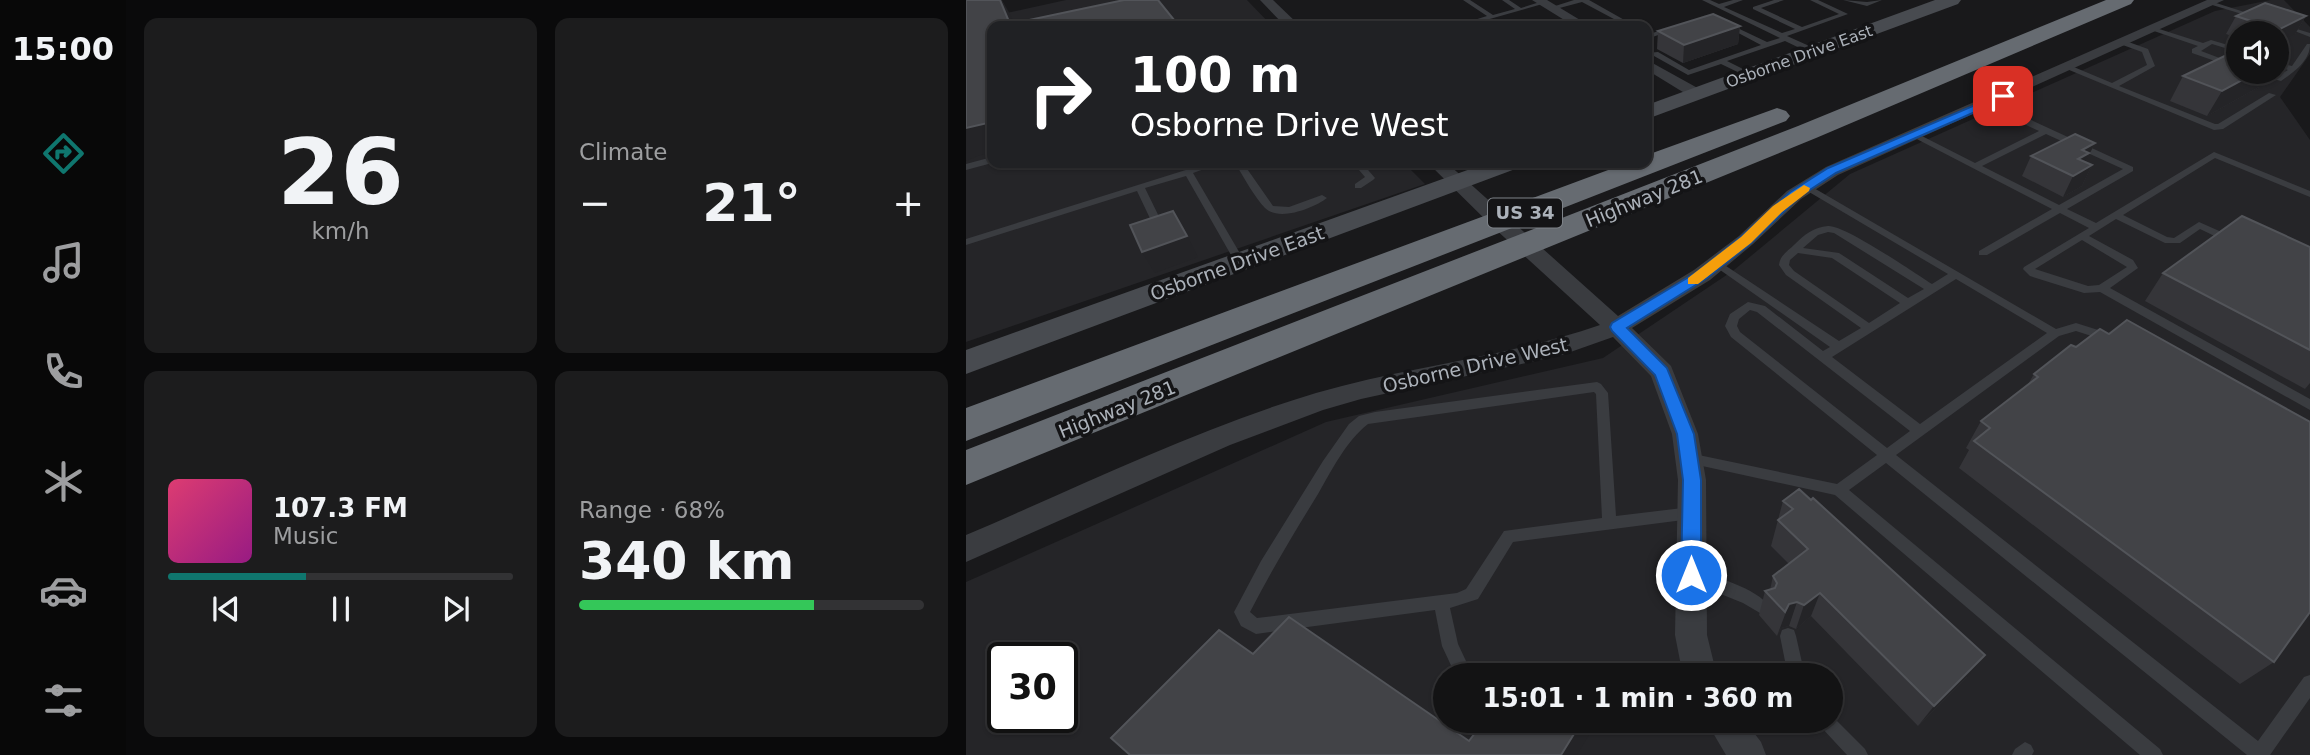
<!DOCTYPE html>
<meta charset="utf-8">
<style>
:root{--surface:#131314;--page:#1c1c1d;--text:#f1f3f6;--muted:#9d9ea0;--line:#323234;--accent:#0f766e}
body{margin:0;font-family:"DejaVu Sans",sans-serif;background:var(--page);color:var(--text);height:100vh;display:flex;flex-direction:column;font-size:26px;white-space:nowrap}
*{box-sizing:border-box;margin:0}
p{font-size:23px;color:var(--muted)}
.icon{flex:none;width:38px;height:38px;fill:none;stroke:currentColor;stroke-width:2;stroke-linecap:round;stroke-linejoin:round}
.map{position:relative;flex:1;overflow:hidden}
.details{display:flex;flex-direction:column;gap:18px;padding:18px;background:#0a0a0b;width:840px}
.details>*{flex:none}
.guide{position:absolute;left:21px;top:21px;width:665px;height:147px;border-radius:14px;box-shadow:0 2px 5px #0004,0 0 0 2px var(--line);background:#202124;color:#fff;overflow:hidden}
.controls{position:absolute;left:1260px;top:21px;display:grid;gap:14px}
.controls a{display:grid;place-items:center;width:63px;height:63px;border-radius:50%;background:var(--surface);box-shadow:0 2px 5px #0004,0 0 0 2px var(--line);font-size:35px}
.speed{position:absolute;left:21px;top:642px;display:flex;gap:14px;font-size:35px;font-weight:700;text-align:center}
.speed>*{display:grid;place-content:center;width:91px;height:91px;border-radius:50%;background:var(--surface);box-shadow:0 2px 5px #0004,0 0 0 2px var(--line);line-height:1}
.speed .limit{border:4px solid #111;border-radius:10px;background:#fff;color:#111}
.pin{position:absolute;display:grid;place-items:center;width:60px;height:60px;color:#fff;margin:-30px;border-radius:14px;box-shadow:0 4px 10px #0006}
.me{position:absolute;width:77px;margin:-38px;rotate:0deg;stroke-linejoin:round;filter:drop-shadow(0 0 5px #0008)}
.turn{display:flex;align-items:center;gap:24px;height:147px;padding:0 28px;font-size:32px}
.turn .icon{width:91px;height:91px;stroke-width:2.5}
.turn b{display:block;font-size:49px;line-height:60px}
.big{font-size:52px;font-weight:600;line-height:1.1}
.details .tile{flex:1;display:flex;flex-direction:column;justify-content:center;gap:10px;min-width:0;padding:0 24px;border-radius:14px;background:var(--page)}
.details .dial{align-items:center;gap:0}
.dial b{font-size:91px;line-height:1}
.song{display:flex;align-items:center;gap:21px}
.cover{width:84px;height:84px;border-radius:10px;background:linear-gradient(135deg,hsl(340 70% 55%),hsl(310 70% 35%))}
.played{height:7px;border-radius:4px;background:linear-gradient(90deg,var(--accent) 40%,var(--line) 40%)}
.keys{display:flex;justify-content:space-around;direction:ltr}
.heat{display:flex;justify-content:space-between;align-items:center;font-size:38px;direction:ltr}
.charge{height:10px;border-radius:5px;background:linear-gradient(90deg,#34c759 68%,var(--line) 0)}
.details .tiles{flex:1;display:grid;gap:18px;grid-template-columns:repeat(2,1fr)}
.trip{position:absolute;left:467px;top:663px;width:410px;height:70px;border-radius:35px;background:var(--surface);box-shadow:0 2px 5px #0004,0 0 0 2px var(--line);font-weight:600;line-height:70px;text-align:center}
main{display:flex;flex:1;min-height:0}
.menu{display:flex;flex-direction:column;width:126px;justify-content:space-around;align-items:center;background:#080808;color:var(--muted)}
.menu .icon{width:49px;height:49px}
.menu .current{color:var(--accent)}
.menu b{font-size:32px;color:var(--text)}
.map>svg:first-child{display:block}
.built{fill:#252528;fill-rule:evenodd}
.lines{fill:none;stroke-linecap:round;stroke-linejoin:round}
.lane{fill:#3a3c40;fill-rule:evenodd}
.street{fill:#3a3c40;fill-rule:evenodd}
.secondary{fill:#484b50;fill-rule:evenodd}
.highway{fill:#666b71;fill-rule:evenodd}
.wall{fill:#353539}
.shaded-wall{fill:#242427}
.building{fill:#424347;stroke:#525459;stroke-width:2}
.route{fill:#1a73e8;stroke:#114b97;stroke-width:2}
.slow{fill:#f59e0b}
.labels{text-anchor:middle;stroke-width:7;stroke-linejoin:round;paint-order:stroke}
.far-street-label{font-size:16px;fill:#acb2ba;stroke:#141416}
.shield{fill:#141416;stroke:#7e8389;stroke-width:2}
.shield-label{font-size:18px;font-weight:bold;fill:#acb2ba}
.street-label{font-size:19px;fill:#acb2ba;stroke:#141416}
</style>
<main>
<nav class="menu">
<b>15:00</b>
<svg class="icon current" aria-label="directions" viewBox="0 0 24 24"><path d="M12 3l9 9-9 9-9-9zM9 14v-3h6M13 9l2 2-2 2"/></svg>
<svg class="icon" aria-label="music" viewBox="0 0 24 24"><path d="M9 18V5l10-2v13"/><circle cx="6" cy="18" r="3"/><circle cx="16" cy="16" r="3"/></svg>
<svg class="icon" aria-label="phone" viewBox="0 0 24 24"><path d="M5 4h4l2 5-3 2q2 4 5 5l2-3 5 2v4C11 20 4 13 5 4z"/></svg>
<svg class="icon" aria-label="climate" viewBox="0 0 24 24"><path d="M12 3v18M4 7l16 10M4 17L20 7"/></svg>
<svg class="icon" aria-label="car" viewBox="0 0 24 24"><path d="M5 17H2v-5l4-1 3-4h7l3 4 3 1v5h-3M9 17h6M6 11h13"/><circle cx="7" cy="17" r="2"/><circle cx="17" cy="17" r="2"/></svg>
<svg class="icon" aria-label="filters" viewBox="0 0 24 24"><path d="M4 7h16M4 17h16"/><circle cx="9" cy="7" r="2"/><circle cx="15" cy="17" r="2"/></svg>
</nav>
<section class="details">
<div class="tiles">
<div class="tile dial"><b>26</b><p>km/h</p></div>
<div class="tile"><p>Climate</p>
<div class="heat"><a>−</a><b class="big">21°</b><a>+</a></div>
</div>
<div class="tile">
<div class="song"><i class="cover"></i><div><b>107.3 FM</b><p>Music</p></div></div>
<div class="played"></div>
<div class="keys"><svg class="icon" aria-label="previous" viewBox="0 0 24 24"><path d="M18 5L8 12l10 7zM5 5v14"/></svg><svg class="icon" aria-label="pause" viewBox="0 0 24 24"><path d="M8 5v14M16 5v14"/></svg><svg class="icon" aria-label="next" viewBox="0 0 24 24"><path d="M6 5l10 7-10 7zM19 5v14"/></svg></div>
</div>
<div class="tile"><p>Range · 68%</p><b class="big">340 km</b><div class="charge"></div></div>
</div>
</section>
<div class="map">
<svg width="1344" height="755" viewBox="0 0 1344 755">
<rect width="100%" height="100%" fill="#19191b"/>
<!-- built -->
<g class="built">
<polygon points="100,0 281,0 306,26 26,26 26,163 438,163 459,184 0,342 0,22"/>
<path d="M1305 0H1318L1344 27V54L1314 97 1344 140V755H0V582L360 422 637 358 768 270 884 174 1249 11ZM1272 33H1311V72H1272ZM37 658H96V718H37ZM480 676H864V721H480Z"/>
</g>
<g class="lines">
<!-- lane -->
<g class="lane">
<polygon points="497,0 504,0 527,15 549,9 536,0 543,0 555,8 577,1 580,3 499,26 489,26 521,16"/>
<polygon points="608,0 623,0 669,26 661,26 616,2 586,10 583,8"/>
<polygon points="736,0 744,0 753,4 767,0 777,0 758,7 816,33 829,29 787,9 787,7 808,0 818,0 795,8 836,27 873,14 844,0 852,0 882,14 821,36 850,49 850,53 844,53 819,41 761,61 785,73 786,75 782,77 755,64 722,75 688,56 681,57 681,53 692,52 723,70 795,45 761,27 761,25 763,24 801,42 814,38"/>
<polygon points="877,0 901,2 916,0 901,6"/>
<polygon points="1243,2 1247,2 1294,17 1289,18 1243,4"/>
<polygon points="707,26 709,27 709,29 681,39 681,35"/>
<polygon points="1321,26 1344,33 1344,37 1321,28"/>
<polygon points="1187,27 1237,43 1245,40 1272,48 1272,52 1246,44 1235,51 1272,65 1272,69 1226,53 1226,49 1232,46 1185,30 1184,29"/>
<polygon points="1157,40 1182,49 1189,66 1153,86 1249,124 1252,124 1303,93 1310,95 1257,129 1248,130 1096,67 1103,65 1146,83 1181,65 1176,52 1154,44 1153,42"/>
<path d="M1341 44H1344C1344 61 1328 72 1315 81L1282 72H1294L1311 76 1322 70 1311 66V62L1326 66Z"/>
<path d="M1018 101H1024L1167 167V171L1101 209 1130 223 1248 152 1344 191V197L1249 158 1157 215 1201 237 1208 238 1233 222 1269 238V242H1261L1234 229 1214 243H1199L1150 219 1123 236 1167 260 1172 268 1144 288 1344 399V410L1134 292 1118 293 1064 276 1057 269 1058 267 1123 228 1094 213 1021 255H1013V251L1086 209 943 135 950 133 1009 163 1073 131 1018 105ZM1080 134 1157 169 1093 205 1016 166ZM1116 240 1161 267 1133 285 1122 286 1069 269Z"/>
<polygon points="26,157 26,163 0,170 0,164"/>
<polygon points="242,163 255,163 227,173 279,262 278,264 274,265 269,262 220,176 179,188 200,231 199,233 191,233 190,231 171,191 0,245 0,239"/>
<path d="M269 163H277L307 206 323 207 356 195 361 198C348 208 313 222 299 208 289 198 277 176 269 163Z"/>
<polygon points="387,163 396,163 409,178 407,180 395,188 389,188 389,184 399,177"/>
<path d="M841 184 1090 329 1110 323 1148 335 1150 338 1144 342 1110 331 1093 336 930 455 1292 741 1338 677 1344 675V698L1304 755H1281L920 463 883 490 1194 749 1197 755H1174L869 495 718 462 716 458 718 454 723 453 871 484 911 455 765 337 759 326 764 314 782 302 799 306 857 351 864 347 747 265 746 263 747 261 751 260 873 341 895 328 820 275 813 265C814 255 822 251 829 244 838 235 848 227 862 226 879 225 947 272 966 284L982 274 838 189V185ZM862 232 868 233 958 289 942 298 873 253 837 248 852 235ZM832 253 866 258 934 303 903 323 828 271 823 265 824 260ZM990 279 1081 333 954 424 866 357ZM784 310 791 312 944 431 921 448 774 332 771 326 773 319Z"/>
<path d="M631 382 635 384 642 393 650 516 725 507 730 509 732 513 730 517 725 519 547 542 512 599 484 608 492 644 507 676H490L476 646 469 610 290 634 275 626 268 612 295 561 357 461 383 424 393 416 409 412ZM628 392 630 394 636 518 538 531 500 589 491 593 291 618 284 612C305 571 328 533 352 494 366 470 380 441 402 424Z"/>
<path d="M725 568C743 575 794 589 802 606L800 611 794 613 777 603 720 580 717 575 720 570Z"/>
<polygon points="822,628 828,630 830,636 839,676 822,676 814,636 816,630"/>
<polygon points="864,714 899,749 902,755 881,755 855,727 852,721 864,721"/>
<polygon points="1059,742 1065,745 1068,751 1066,755 1046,755 1049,749"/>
</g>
<!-- street -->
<g class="street">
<polygon points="294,0 307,0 334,26 319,26"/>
<polygon points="566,0 581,0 624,26 608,26"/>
<path d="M1241 0H1258L872 175 835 199 787 244 744 280 666 328 705 366 732 434 740 480 741 635 751 676H717L709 635 712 480 706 434 685 376 647 337 596 355 395 399 357 410 264 445 0 562V535C115 486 230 429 350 393 444 366 542 357 634 325L527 227 462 163H481L652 316 728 270 773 236 821 191 860 167Z"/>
<polygon points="681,60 737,91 739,94 737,97 725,97 681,70"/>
<polygon points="740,721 779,721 795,742 800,755 760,755"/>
</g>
<!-- secondary -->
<g class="secondary">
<polygon points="969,0 995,0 992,4 681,119 681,105"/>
<polygon points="521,163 555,163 552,168 0,374 0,350"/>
</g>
<!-- highway -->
<g class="highway">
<polygon points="1140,0 1168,0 1165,4 850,138 0,485 0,450 832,126"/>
<polygon points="811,108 820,111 824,116 820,121 0,441 0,408 661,163 681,163 681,155"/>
</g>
</g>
<!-- wall -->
<g class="wall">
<polygon points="1270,16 1340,16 1329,34 1272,33 1272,38 1260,34"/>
<polygon points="774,26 772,44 717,63 691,49 692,31"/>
<polygon points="1217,76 1293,87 1241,116 1204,101"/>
<polygon points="1129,143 1119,162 1126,165 1116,186 1097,197 1056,176 1065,156"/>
<polygon points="1344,247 1344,383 1339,389 1179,301 1197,273"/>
<polygon points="1105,345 1308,662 1274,684 993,468 1003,450 1000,448 1015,421 1061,386 1068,374"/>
<polygon points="817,501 1001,677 952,726 845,616 830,629 823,626 815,628 811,636 793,615 799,591 804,590 807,576 823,564 805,546"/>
</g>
<!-- shaded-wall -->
<g class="shaded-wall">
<polygon points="34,0 36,0 45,16 49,26 45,26"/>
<polygon points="1340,16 1329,34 1311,43 1311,33 1310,33 1312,30"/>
<polygon points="774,26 772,44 717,63 718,45"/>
<polygon points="1291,72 1302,72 1293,87 1241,116 1256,91"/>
<polygon points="26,122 26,152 12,156 0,161 0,128"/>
<polygon points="1129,143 1119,163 1126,165 1116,186 1097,197 1107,176 1116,150"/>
<polygon points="221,236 232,257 189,273 176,252"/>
<polygon points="854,593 845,616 830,629 838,605"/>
<polygon points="831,602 823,626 815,628 811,636 823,604"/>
<polygon points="1019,655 1001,677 952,726 968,706"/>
<polygon points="616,721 621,721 623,735 611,755 595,755"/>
</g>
<!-- building -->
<g class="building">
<polygon points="0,0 34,0 44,24 158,0 192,0 213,26 26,26 26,122 0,128"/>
<polygon points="1299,3 1340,16 1312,30 1270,16"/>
<polygon points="747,14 774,26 718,45 692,31"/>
<polygon points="1271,50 1272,50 1272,72 1291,72 1256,91 1217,76"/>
<polygon points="1109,134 1129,143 1116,150 1123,153 1112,159 1126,165 1107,176 1065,156"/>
<polygon points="207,211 221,236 176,252 164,225"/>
<polygon points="1276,216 1344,247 1344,350 1197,273"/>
<polygon points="1161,320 1344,422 1344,612 1308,662 1008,441 1024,428 1015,421 1072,377 1068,374 1105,345 1110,347 1134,329 1143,334"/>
<polygon points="833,489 845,500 847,498 1019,655 968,706 854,593 838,605 831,602 823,604 819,612 799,591 809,588 811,583 807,576 842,549 812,520 827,509 817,501"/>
<polygon points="323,617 503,741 518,721 616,721 595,755 164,755 145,738 253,630 287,654"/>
</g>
<!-- route -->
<polygon class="route" points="1037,93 1042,96 1041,98 870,173 833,197 785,243 741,278 661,328 701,368 728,434 735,480 735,575 732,581 725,584 718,581 715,575 717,480 711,434 689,375 646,331 644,327 646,323 731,272 775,237 824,192 862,168"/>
<!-- slow -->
<polygon class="slow" points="838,185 844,188 843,191 816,212 785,243 732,284 722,284 722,278 775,237 807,206"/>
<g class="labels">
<!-- far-street labels -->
<g class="far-street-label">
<text transform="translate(833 56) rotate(-20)" y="6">Osborne Drive East</text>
</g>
<!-- shield labels -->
<rect class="shield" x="522" y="198.5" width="74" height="29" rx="5"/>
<g class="shield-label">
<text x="559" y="219">US 34</text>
</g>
<!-- street labels -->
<g class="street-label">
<text transform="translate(678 198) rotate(-22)" y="7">Highway 281</text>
<text transform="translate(271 263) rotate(-20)" y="7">Osborne Drive East</text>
<text transform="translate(509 365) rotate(-13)" y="7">Osborne Drive West</text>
<text transform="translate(151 409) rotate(-22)" y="7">Highway 281</text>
</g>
</g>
</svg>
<div class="controls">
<a><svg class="icon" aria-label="sound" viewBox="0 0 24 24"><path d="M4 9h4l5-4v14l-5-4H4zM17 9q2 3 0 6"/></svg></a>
</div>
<div class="speed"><div class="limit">30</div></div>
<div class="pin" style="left:1037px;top:96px;background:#d93025"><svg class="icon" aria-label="arrive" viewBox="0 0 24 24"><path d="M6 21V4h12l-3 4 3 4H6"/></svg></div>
<svg class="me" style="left:725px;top:575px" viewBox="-20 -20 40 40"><circle r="17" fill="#1a73e8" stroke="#fff" stroke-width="3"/><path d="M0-11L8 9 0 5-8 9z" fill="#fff"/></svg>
<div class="trip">15:01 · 1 min · 360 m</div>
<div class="guide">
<div class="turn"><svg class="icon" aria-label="right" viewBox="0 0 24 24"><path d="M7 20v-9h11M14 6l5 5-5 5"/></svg><div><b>100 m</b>Osborne Drive West</div></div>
</div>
</div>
</main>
